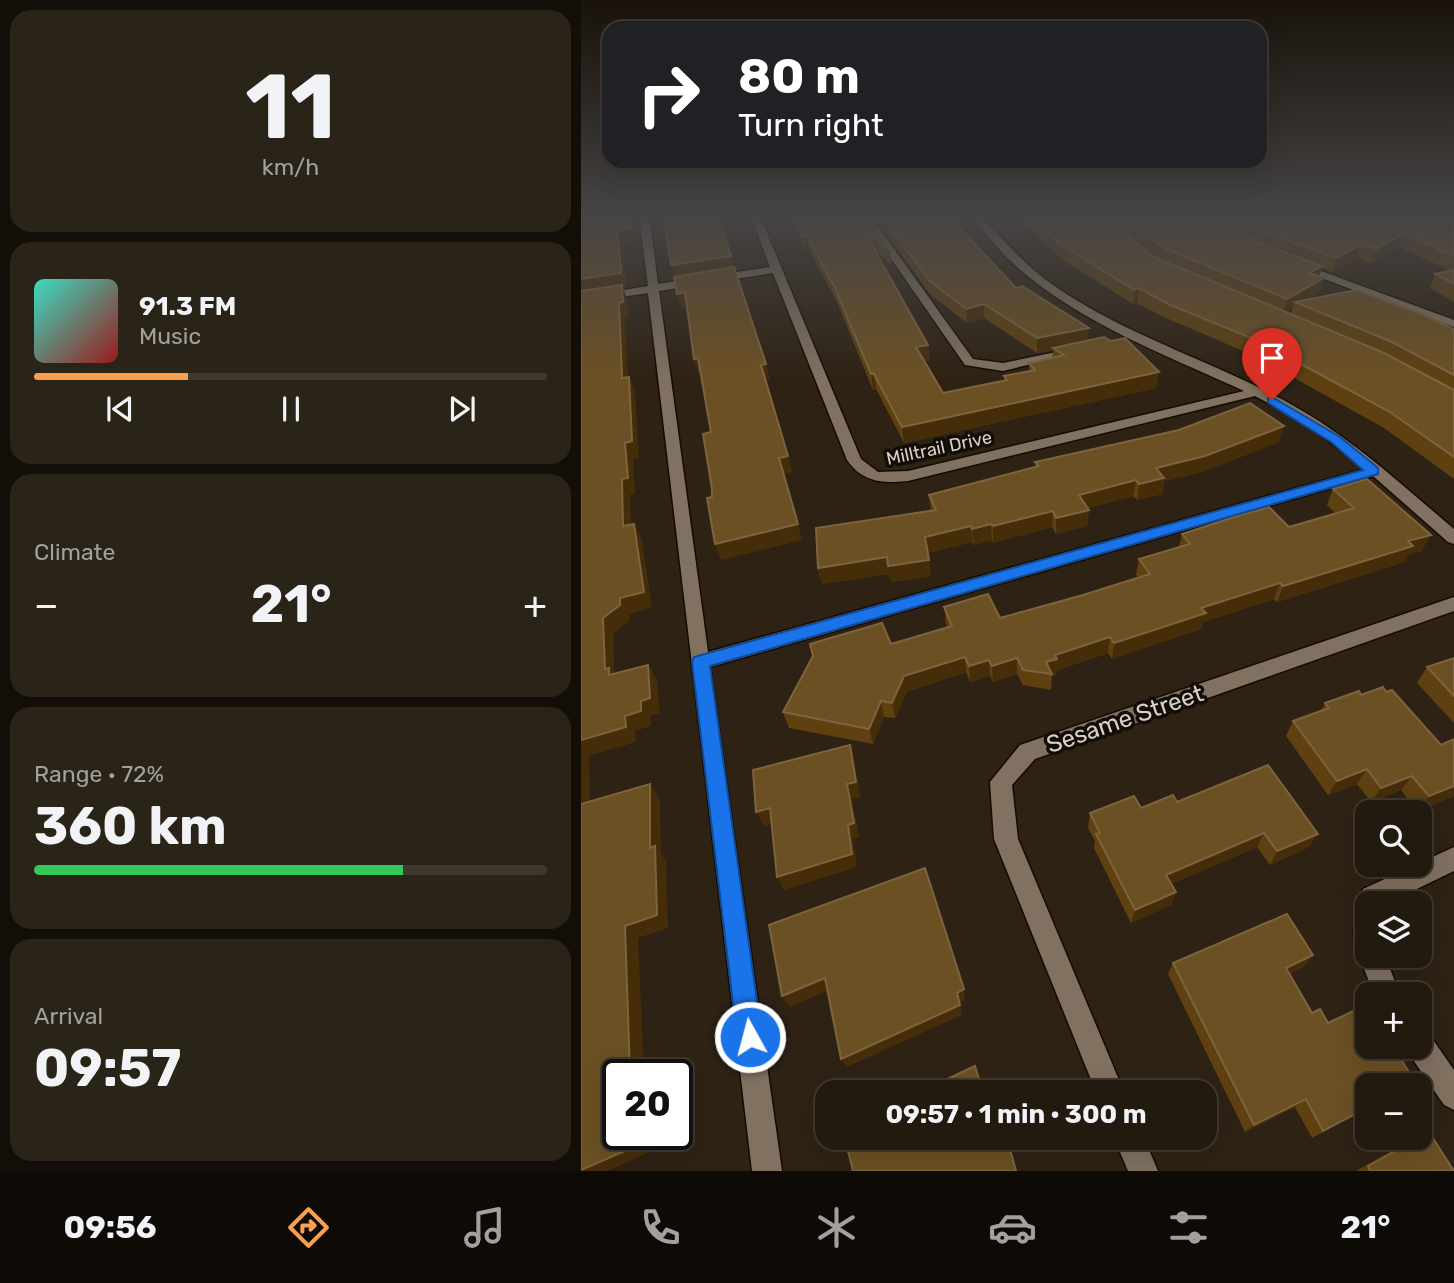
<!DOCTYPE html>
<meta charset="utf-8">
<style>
:root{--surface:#221a0f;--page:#2a2318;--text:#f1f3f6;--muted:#a2a19e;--line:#3f382f;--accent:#fa9f4f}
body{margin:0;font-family:Rubik,sans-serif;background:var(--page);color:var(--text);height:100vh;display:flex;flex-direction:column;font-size:26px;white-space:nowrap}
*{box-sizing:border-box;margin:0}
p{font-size:23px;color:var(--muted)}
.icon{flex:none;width:38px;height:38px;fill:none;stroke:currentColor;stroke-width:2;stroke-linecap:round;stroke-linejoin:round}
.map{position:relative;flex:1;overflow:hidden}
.details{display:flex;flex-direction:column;gap:10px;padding:10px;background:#130e08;width:581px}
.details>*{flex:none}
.guide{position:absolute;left:21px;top:21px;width:665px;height:147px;border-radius:21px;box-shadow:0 7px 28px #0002,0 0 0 2px var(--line);background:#202124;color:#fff;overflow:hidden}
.controls{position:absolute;left:774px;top:800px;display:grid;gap:14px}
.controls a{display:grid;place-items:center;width:77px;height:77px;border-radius:14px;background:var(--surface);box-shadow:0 7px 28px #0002,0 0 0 2px var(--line);font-size:35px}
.speed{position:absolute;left:21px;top:1059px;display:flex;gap:14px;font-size:35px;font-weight:700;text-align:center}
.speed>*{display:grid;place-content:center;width:91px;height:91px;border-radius:50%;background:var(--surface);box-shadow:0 7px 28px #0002,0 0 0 2px var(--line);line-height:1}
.speed .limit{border:4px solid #111;border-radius:10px;background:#fff;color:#111}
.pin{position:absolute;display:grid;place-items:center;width:60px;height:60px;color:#fff;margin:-72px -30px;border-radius:50% 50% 50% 0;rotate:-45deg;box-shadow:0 0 7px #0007}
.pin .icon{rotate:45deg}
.me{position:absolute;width:77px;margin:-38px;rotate:353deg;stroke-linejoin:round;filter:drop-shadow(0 0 5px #0008)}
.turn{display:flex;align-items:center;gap:24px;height:147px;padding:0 21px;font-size:32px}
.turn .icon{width:91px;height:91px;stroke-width:2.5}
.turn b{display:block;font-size:49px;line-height:60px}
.big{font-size:52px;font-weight:700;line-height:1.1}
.details .card{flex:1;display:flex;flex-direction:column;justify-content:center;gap:10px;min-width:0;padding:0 24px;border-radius:21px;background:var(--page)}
.details .dial{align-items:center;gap:0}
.dial b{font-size:91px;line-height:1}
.song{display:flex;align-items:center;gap:21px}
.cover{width:84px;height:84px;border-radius:10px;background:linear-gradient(135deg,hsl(170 70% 55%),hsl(0 70% 35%))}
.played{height:7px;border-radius:4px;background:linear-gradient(90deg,var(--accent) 30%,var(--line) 30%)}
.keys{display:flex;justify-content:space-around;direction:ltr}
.heat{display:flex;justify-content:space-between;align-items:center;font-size:38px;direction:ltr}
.charge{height:10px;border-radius:5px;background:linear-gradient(90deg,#34c759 72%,var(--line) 0)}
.trip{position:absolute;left:234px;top:1080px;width:402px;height:70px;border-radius:21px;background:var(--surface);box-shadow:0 7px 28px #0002,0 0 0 2px var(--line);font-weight:700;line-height:70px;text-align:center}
.dock{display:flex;height:112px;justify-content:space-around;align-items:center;background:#0e0a06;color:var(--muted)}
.dock .icon{width:49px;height:49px}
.dock .active{color:var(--accent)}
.dock b{font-size:32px;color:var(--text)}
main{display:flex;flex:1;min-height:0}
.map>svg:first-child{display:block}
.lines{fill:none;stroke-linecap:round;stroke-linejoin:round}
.minor-casing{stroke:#160b01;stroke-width:3}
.minor{fill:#807161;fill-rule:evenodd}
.wall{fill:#5e4011;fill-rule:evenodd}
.shaded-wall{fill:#452d0a}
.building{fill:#6b5024;stroke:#7d643e;stroke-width:2}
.route{fill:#1a73e8;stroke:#114b97;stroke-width:2}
.labels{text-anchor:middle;stroke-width:7;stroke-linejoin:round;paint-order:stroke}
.far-street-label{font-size:18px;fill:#d9d1c8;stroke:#120d07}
.near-street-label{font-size:24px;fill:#d9d1c8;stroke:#120d07}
</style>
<main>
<section class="details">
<div class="card dial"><b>11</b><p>km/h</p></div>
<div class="card">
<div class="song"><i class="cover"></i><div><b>91.3 FM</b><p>Music</p></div></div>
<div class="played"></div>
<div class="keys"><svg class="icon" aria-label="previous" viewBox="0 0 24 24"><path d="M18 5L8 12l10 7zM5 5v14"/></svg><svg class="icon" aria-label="pause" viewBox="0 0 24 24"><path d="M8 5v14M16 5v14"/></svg><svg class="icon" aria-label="next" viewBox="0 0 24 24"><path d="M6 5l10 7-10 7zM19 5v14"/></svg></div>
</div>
<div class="card"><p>Climate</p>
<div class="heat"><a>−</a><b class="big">21°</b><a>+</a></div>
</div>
<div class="card"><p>Range · 72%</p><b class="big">360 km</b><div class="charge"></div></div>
<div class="card"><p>Arrival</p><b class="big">09:57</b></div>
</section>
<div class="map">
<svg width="873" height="1171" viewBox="0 0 873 1171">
<rect width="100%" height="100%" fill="#2e2214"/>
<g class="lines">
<!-- minor casing -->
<g class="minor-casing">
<g id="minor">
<path d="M58 214H68L77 284 189 267 169 214H178L280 459 297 472 327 471 663 391C585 355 501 324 436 267 418 251 403 232 389 214H398C423 241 445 267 475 287 549 338 636 362 713 406 772 439 822 486 873 529V544L867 542 792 476 129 667 201 1171H171L67 293 0 303V297L67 286ZM192 273 266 460C281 482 302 484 327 481L674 396 724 423 784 469 127 652 78 291Z"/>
<polygon points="279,214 288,214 392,359 422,363 495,348 501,352 422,371 384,365"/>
<polygon points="713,264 721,264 873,320 873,327 713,268"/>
<polygon points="873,597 873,611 454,759 431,785 437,839 543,1092 515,1092 413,839 409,782 439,745"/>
<path d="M873 847V871L807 903H786V956H804L819 994H793L778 956 780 951C770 943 772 928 777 916L784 913 778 903 782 889Z"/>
<polygon points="838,1030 848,1034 873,1070 873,1110 863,1105 828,1054 825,1046 838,1046"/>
<polygon points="533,1138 563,1138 577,1171 547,1171"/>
</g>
</g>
<!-- minor -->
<use href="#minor" class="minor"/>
</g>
<!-- wall -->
<g class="wall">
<polygon points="208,214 285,214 309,251 311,265 295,252 347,345 349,360 343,361 362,393 423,381 423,376 448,371 448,363 471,358 472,350 456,353 403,318 386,323 349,294 291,214 366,214 435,288 507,341 575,388 323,443 295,389 292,390 256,302 228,250 225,251"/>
<path d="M433 214H519L573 257 578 259 521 214H873V302L849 288 854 274 870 271 818 247 790 263 776 258 751 272 741 268 738 277 739 292 726 299 873 329V479L803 428 699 370 700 367 585 318 556 303 552 304 479 258ZM712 307 710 314 704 312Z"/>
<polygon points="698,442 621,472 583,481 581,494 556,500 552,496 507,508 508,510 506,526 475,534 471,527 412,543 411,540 392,545 391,542 347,553 350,576 310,582 308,574 241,584 237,568 350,510 348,495 454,467 454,462"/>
<polygon points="752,489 841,551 827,555 824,562 696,602 693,599 622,622 620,629 531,659 527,653 476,670 475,675 471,676 470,690 442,685 436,674 412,682 409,676 389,682 385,672 326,692 314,718 303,717 292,744 208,728 202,712 310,644 366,627 365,623 363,607 419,618 502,595 557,577 555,575 558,559 598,547 601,534 708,527 755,514 746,505"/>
<polygon points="873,658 873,723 836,683 846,667"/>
<polygon points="805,692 860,745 873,739 873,796 836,811 820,790 790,802 776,784 747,795 705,736 712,721 740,711 744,703 780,695"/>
<polygon points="596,802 728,847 689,865 676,847 590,884 590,905 550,923 513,848 514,841 507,828 509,813 560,808"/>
<polygon points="732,955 722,967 708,974 786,1108 731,1138 714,1107 664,1132 587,974 592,963"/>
<polygon points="848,1132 873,1171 775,1171 833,1139"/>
</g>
<!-- shaded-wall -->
<g class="shaded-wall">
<polygon points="51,228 55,241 41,244 46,287 42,287 46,299 47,317 44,317 48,393 0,294 0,279 36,230"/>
<polygon points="823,233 818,247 790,263 795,249"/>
<polygon points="222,237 226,237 228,250 225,251"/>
<polygon points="780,245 776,258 751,272 755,258"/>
<polygon points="150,256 153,270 95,279 90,265"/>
<polygon points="741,266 737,279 728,273"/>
<polygon points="743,278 739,292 718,304 714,302 712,307 702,313 706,299"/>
<polygon points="558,288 556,303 552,304 553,290"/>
<polygon points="104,292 109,306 101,308 96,294"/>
<polygon points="403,304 403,318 386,323 385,309"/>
<polygon points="508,328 507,343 472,348 472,350 456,353 456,338"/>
<polygon points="347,345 349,360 337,362 335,347"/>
<polygon points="117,358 122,373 118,374 113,359"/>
<polygon points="185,364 189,379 184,380 180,365"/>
<polygon points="578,372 575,388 323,443 321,427"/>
<polygon points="290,374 293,374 295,389 292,390"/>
<polygon points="48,377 54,392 58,457 52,459 54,494 49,495 51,543 42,526 41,479 44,443"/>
<polygon points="703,426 698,442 621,472 583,481 581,494 556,500 558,484 575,468"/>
<polygon points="207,456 211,472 202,474 198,458"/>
<polygon points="555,480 552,496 497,511 498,495"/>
<polygon points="508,510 506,526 475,534 475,518"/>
<polygon points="472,511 471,527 412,543 412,526"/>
<polygon points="53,524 61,540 71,608 48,614 48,621 32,634 34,685 24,669 22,618 39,598"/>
<polygon points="217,524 221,540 140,560 134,544"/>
<polygon points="410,524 411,540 392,545 391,529"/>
<polygon points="390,526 391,542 345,554 344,537"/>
<polygon points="850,535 841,551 827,555 824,562 696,602 702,586"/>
<polygon points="306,557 348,560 350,576 310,582 308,574 241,584 237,568"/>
<polygon points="699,583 693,599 622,622 620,629 531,659 533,643 620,608"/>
<polygon points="529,637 527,653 476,670 475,675 471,676 471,674 465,662 474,655"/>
<polygon points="384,657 385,672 326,692 314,718 311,703 323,676"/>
<polygon points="436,658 436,674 412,682 411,666"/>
<polygon points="408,660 409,676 389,682 388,666"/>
<polygon points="67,665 76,680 79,713 69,716 70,726 54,731 55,742 8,756 9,819 0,809 0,740 44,716 60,701"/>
<polygon points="300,701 303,717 292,744 288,729"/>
<polygon points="269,745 273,760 280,797 271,799 278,837 272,839 276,867 203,890 196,877 267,825 266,784"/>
<polygon points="786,769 776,784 747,795 756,781"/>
<polygon points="831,776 820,790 790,802 800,788"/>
<polygon points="69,784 79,799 80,854 85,860 87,928 57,938 63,1074 49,1074 44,926 69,848"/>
<polygon points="873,786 873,796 836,811 848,796"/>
<polygon points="189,808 196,822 183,826 175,812"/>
<polygon points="683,833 676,847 581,888 585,875"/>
<polygon points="737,834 728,847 689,865 696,851"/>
<polygon points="595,892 590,905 550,923 554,910"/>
<polygon points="732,955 722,967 696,980 705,968"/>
<polygon points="244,978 250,989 209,1007 201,996"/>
<polygon points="383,989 384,1000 378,1003 376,993"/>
<polygon points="379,1005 381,1015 266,1067 260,1059"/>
<polygon points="94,1070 107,1079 110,1134 26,1171 0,1171 0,1170 83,1134 96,1134 96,1074 95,1074"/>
<polygon points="725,1099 714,1107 664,1132 673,1125"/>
</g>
<!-- building -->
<g class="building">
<polygon points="0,214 46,214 51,228 36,230 40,273 0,279"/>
<polygon points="81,214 137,214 150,256 90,265"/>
<polygon points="212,214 285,214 309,251 283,231 347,345 335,347 362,393 426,380 423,376 454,370 448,363 483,355 472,348 523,337 530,341 544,338 578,372 321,427 293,374 290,374 254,288 226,237 222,237"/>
<polygon points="299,214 366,214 435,288 441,286 508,328 456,338 403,304 385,309 348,280"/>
<polygon points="447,214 519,214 573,257 801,352 873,390 873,457 809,412 703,355 707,353 587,304 558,288 553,290 479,244"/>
<polygon points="538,214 626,214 673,241 741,266 728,273 743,278 706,299 583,248"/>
<polygon points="649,214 867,214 873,217 873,256 823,233 795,249 780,245 755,258 683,232"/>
<polygon points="153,267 185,364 180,365 207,456 198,458 217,524 134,544 126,498 131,497 131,489 122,434 130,432 117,358 113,359 104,292 96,294 93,277"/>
<polygon points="873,270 873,284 854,274"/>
<polygon points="41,285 42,302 38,303 41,378 48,377 51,441 44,443 47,478 41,479 42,526 53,524 63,592 39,598 39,605 22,618 24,669 28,668 28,675 67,665 69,698 60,701 60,711 44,716 45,727 0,740 0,291"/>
<polygon points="775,290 836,312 873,329 873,375 811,342 714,302"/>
<polygon points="669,403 703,426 624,456 575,468 583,478 558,484 555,480 498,495 508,510 475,518 472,511 412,526 410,524 391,529 390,526 344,537 348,560 307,566 306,557 237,568 235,528 355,510 348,495 458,466 454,462 598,430"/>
<polygon points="786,479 850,535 827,541 832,546 702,586 699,583 620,608 625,613 533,643 529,637 474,655 476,659 465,662 471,674 442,670 436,658 411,666 408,660 388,666 384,657 323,676 311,703 300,701 288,729 202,712 232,656 229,644 301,623 310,644 371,626 363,607 407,594 419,618 502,595 569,574 558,559 609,544 601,534 650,518 688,507 708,527 773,508 752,489"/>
<polygon points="873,658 873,696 846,667"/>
<polygon points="802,687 805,692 811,690 860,745 873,739 873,786 848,796 831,776 800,788 786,769 756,781 712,721 748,708 744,703 778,691 780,695"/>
<polygon points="269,745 275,782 266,784 273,823 267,825 271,854 196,877 189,808 175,812 172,770"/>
<polygon points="687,765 737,834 696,851 683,833 585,875 595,892 554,910 515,834 519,833 509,813 553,796 560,808 592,795 596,802"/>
<polygon points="69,784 69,848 74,846 76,915 44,926 49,1074 37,1074 37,1134 83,1134 0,1170 0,804"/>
<polygon points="344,868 383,989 376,993 379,1005 260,1059 244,978 201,996 188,925"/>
<polygon points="706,914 732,955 705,968 731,1013 739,1009 747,1023 785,1005 786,1046 812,1046 834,1082 828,1085 786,1085 786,1108 742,1131 725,1099 673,1125 592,963"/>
<polygon points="394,1066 401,1088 410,1084 413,1092 339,1092"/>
<polygon points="94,1070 95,1074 84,1074"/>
<polygon points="96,1103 98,1127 96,1128"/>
<polygon points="848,1132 873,1171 789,1171 787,1166"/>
<polygon points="270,1138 426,1138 435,1171 272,1171 266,1147 272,1145"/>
</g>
<!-- sky -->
<linearGradient id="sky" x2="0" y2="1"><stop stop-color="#19130b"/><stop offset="0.57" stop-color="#464445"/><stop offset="1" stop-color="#464445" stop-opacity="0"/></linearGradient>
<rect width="873" height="378" fill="url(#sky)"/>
<!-- route -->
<polygon class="route" points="691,397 759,437 797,468 797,474 129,666 181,1037 178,1046 169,1050 160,1046 156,1037 111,662 113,657 782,470 750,442 687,403 687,398"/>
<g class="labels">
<!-- far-street labels -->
<g class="far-street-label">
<text transform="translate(358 448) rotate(-12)" y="6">Milltrail Drive</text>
</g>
<!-- near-street labels -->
<g class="near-street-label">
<text transform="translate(544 719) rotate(-19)" y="8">Sesame Street</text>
</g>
</g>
</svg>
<div class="controls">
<a><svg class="icon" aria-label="search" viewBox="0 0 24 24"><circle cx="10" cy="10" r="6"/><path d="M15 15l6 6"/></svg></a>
<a><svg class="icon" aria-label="layers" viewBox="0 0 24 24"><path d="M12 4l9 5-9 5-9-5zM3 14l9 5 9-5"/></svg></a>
<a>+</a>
<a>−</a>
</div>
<div class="speed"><div class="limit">20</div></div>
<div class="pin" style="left:691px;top:400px;background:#d93025"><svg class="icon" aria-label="arrive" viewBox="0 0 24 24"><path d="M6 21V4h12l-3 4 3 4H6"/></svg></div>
<svg class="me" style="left:169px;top:1037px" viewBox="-20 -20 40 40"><circle r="17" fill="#1a73e8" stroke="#fff" stroke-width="3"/><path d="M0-11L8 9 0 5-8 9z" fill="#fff"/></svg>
<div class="trip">09:57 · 1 min · 300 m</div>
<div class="guide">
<div class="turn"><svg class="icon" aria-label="right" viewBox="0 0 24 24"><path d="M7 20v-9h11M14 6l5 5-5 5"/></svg><div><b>80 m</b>Turn right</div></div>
</div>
</div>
</main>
<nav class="dock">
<b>09:56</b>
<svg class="icon active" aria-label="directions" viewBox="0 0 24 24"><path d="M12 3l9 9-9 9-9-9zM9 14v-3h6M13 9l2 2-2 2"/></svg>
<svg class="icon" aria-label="music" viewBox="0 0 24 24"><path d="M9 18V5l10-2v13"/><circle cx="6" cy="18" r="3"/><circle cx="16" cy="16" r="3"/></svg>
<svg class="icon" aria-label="phone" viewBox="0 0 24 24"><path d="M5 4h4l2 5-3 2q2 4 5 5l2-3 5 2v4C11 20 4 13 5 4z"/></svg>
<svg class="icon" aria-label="climate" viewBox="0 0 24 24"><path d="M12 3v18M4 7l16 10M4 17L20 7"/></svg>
<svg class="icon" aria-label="car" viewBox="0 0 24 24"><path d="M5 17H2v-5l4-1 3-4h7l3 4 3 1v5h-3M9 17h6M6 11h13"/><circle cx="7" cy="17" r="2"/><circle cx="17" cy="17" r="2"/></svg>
<svg class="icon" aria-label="filters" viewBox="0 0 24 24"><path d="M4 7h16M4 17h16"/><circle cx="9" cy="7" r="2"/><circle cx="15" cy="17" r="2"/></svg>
<b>21°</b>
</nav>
